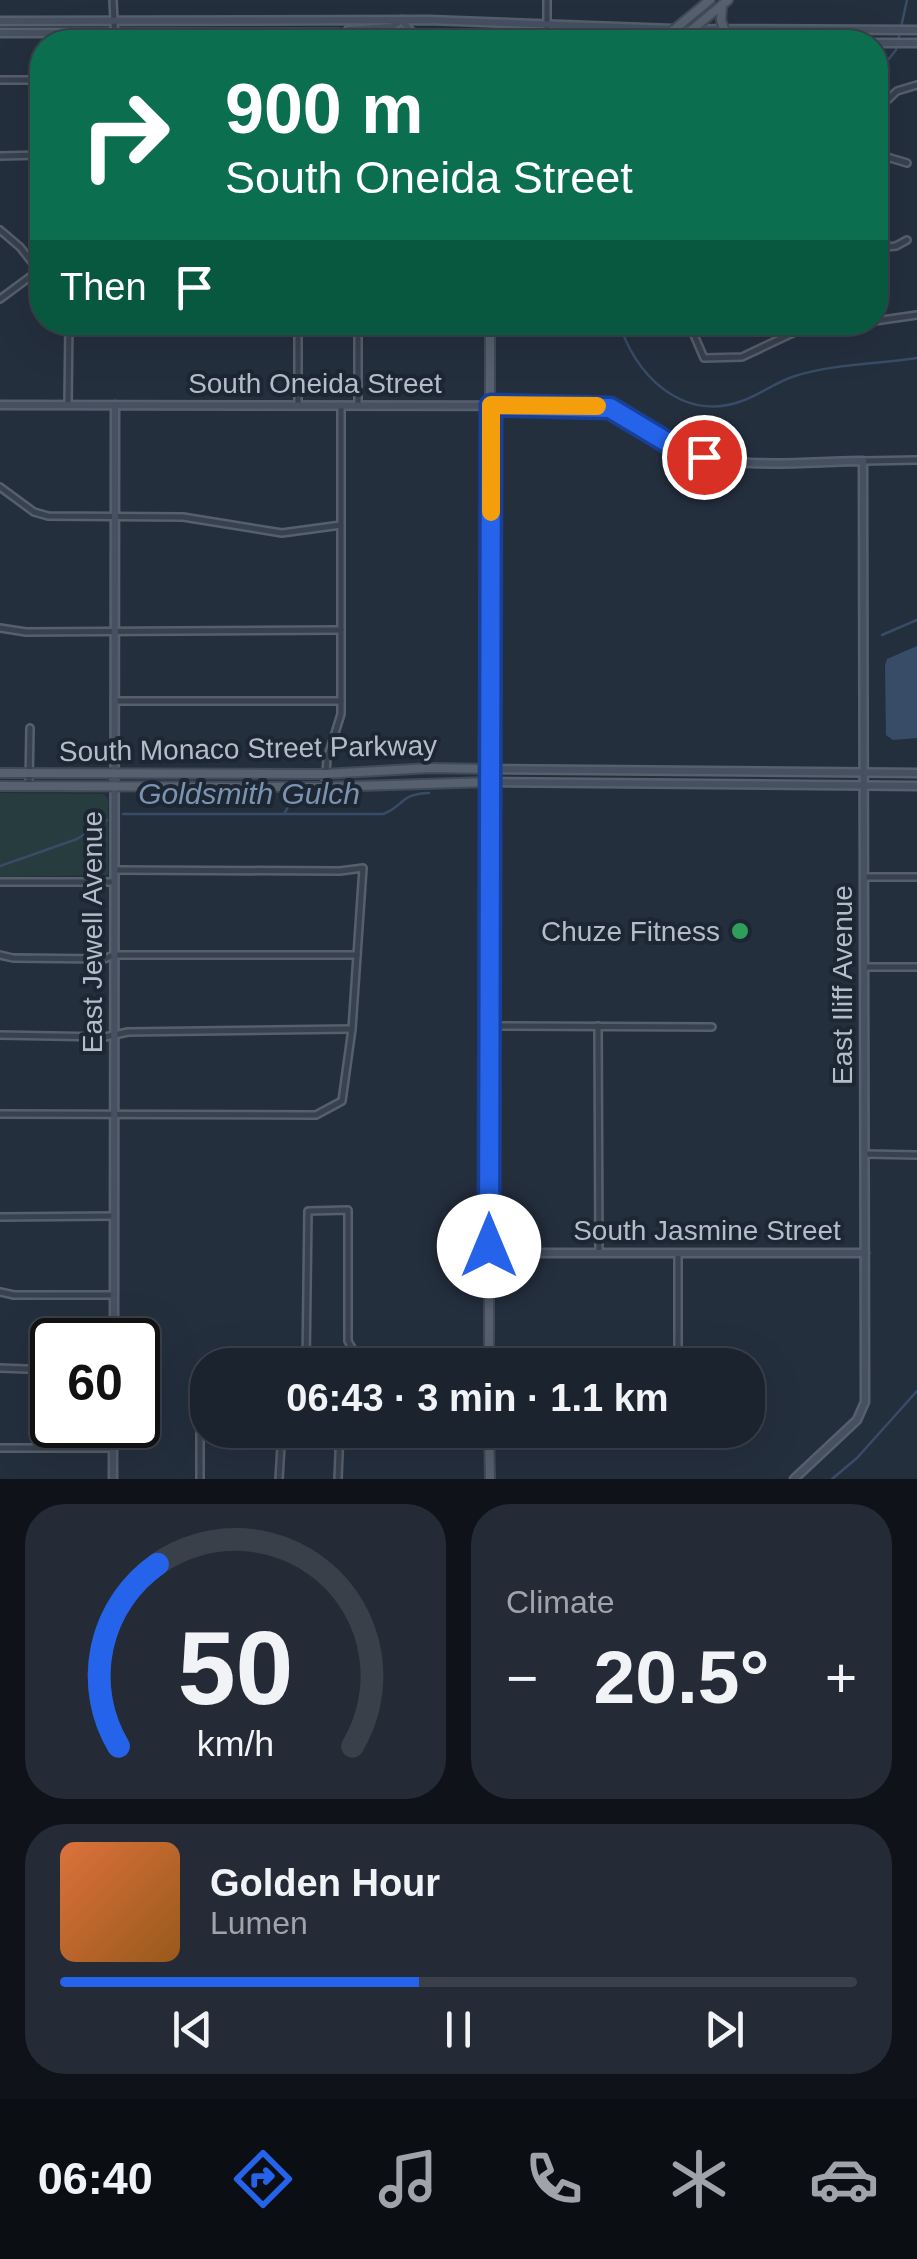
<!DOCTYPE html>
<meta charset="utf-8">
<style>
:root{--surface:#1b232e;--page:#242b36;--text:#f1f3f6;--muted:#a0a4aa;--line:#39404a;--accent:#2563eb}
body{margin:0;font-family:Arial,sans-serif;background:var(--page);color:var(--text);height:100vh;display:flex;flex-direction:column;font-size:38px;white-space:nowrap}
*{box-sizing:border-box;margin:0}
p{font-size:32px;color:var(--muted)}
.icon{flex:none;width:55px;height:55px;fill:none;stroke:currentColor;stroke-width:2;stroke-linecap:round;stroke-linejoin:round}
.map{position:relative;height:1479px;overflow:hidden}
.panel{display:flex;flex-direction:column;gap:25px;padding:25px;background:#0f1319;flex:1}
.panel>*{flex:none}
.guide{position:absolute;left:30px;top:30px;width:858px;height:305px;border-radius:40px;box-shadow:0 10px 40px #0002,0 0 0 2px var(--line);background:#0b6e4f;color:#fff;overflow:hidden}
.speed{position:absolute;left:30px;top:1318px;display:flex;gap:20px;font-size:50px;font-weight:700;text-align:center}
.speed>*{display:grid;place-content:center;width:130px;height:130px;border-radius:50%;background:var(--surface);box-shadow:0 10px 40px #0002,0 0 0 2px var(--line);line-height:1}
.speed .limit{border:5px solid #111;border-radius:15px;background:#fff;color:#111}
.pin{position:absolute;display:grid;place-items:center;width:85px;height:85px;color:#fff;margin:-42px;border:5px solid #fff;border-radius:50%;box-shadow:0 2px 10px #0007}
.me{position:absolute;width:110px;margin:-55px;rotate:0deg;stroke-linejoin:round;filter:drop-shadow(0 0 8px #0008)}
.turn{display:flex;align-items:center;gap:35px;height:210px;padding:0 30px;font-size:45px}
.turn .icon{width:130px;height:130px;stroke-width:2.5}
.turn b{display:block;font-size:70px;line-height:85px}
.then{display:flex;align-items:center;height:95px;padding:0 30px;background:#0003;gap:20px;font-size:38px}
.big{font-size:75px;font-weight:800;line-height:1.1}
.panel .tile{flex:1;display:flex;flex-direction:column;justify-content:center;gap:15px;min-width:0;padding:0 35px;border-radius:40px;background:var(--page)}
.panel .dial{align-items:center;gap:0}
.dial svg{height:260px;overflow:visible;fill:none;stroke:var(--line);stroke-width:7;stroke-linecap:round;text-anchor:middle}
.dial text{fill:var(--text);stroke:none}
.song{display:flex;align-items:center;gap:30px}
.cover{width:120px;height:120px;border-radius:15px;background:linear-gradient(135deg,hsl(20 70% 55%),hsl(30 70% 35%))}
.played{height:10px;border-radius:5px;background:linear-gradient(90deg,var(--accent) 45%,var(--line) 45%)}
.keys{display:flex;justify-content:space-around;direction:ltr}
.heat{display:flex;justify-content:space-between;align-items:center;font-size:55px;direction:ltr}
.panel .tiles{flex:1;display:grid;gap:25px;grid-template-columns:1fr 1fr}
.tile:last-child{grid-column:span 2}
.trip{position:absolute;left:190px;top:1348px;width:575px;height:100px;border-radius:40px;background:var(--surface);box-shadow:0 10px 40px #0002,0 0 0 2px var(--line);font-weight:800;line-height:100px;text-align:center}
.tabs{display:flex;height:160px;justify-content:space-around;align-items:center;background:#0b0e12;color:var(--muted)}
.tabs .icon{width:70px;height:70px}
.tabs .selected{color:var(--accent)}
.tabs b{font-size:45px;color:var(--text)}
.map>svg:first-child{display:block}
.green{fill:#263c3f}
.water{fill:#394c67}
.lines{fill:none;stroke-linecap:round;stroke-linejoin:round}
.stream{stroke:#394c67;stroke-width:2.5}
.street-casing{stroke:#565f6c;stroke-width:10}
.secondary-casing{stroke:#565f6c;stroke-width:11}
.primary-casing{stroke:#414a57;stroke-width:12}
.street{stroke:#38414e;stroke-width:5}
.secondary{stroke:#465061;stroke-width:6}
.primary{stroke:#56606e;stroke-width:8}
.route-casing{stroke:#184099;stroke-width:25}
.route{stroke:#2563eb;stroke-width:18}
.slow{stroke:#f59e0b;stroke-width:18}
.leisure-dot{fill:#2e9e5b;stroke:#1d2633;stroke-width:4}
.labels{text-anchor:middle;stroke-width:8;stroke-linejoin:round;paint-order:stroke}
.street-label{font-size:28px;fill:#b4bcc9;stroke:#1d2633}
.poi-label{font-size:28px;fill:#b4bcc9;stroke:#1d2633;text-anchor:end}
.water-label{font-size:30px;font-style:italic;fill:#7c92b1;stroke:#1d2633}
</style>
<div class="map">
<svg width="917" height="1479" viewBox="0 0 917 1479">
<rect width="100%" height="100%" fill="#242f3e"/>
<!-- green -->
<polygon class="green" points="0,793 104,794 108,800 108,875 0,877"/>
<!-- water -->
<polygon class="water" points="917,646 917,738 893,740 886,735 885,666 887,659"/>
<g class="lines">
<!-- stream -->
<g class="stream">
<polyline points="875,76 896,50 907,0"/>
<path d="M619 322C634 374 681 421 739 402 759 396 775 382 795 376 833 364 877 364 917 358"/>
<polyline points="882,635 917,620"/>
<path d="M123 814H383C405 806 399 794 429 793"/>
<polyline points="284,814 296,793"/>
<polyline points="0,866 77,839 107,820"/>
<polyline points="832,1479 857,1458 917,1391"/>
</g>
<!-- street casing -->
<g class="street-casing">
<g id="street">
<polyline points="113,0 115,42"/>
<polyline points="547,0 547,42"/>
<polyline points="0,80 42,80"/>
<polyline points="875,112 897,91 917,85"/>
<polyline points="875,149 887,157 907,163"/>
<polyline points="0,156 42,155"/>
<polyline points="0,230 20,247 42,275"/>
<polyline points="875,248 896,246 907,240"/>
<polyline points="0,299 42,268"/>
<polyline points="875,321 917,315"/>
<polyline points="154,322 154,326 298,326"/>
<polyline points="298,322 298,405"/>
<polyline points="693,322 694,335 704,358 742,357 795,332 862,322"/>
<polyline points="68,404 69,322"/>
<polyline points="358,405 358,322"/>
<polyline points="863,461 917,460"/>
<polyline points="0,487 34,512 48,516 183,517 282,533 341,525"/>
<polyline points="0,628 26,632 341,630"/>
<polyline points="115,701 341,701"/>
<polyline points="29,785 30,728"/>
<polyline points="325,787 327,759 341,714 341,405"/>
<polyline points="864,877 917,877"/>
<polyline points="0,882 114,882"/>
<polyline points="0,955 13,958 104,959 114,955 357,955"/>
<polyline points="864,967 917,967"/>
<polyline points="489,1026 712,1027"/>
<polyline points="598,1026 599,1253"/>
<polyline points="0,1035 105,1037 128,1032 351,1029"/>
<polyline points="0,1114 316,1115 342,1101 352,1029 363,868 340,871 115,870"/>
<polyline points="865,1154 917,1155"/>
<polyline points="0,1217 114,1216"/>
<polyline points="678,1253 678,1365"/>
<polyline points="0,1292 14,1295 114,1295"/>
<polyline points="307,1352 353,1352"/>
<polyline points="306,1365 308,1211 348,1210 348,1341 362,1365"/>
<polyline points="0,1368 52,1370"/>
<polyline points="0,1448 112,1448"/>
<polyline points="200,1479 200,1417"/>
<polyline points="279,1479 282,1430"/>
<polyline points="338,1479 340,1430"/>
</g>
</g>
<!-- secondary casing -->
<g class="secondary-casing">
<g id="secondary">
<polyline points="0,21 429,20 674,29 917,30"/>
<polyline points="348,30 391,27 402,20 410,31 421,37"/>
<polyline points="0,33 336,33 504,42"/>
<polyline points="542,42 621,42"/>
<polyline points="875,43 917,43"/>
<path d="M0 405 598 406C633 410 655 439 686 451 737 471 809 461 863 461L865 1402 857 1420 794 1479"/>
<polyline points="490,769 917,773"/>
<polyline points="490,782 917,786"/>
<polyline points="489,1253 865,1253"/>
<polyline points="114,1340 115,405"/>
<polyline points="113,1479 113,1425"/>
</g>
</g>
<!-- primary casing -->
<g class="primary-casing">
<g id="primary">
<polyline points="722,5 721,20 724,29"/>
<polyline points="591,42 595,42"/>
<polyline points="659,42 710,0"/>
<polyline points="677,42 728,0"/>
<polyline points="0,773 325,774 430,768 490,769"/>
<polyline points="0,786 325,787 490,782"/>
<polyline points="489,1365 490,322"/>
<polyline points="489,1430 490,1479"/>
</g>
</g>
<!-- street -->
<use href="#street" class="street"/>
<!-- secondary -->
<use href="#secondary" class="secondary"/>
<!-- primary -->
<use href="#primary" class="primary"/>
</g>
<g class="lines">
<!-- route casing -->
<g class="route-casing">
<polyline id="route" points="489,1246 491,405 610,408 670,444 704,457"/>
</g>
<!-- route -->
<use href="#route" class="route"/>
<!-- slow -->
<polyline class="slow" points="491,512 491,405 597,406"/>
</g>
<!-- markers -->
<circle class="leisure-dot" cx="740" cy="931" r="10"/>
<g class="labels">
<!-- street labels -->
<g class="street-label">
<text x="315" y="393">South Oneida Street</text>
<text transform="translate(248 748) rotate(-1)" y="10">South Monaco Street Parkway</text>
<text transform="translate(92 932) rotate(-90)" y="10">East Jewell Avenue</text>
<text transform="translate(842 985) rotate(-90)" y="10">East Iliff Avenue</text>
<text x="707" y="1240">South Jasmine Street</text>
</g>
<!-- poi labels -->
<g class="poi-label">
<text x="720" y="941">Chuze Fitness</text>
</g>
<!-- water labels -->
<g class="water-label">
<text x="249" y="804">Goldsmith Gulch</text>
</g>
</g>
</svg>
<div class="speed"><div class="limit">60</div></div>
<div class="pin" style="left:704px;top:457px;background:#d93025"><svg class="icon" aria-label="arrive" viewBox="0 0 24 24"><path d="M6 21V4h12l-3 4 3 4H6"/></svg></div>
<svg class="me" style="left:489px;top:1246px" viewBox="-20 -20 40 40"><circle r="19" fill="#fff"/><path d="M0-13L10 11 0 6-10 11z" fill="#2563eb"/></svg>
<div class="trip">06:43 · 3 min · 1.1 km</div>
<div class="guide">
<div class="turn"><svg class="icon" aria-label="right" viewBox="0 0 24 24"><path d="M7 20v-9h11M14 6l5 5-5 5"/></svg><div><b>900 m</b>South Oneida Street</div></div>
<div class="then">Then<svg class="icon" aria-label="arrive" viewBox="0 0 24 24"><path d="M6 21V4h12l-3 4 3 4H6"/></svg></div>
</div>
</div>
<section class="panel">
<div class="tiles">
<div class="tile dial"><svg viewBox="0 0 100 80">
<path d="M14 69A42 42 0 1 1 86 69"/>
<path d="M14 69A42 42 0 0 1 26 13" stroke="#2563eb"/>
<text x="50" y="56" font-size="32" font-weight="700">50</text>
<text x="50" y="72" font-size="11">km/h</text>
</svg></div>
<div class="tile"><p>Climate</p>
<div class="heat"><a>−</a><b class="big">20.5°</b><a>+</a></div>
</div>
<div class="tile">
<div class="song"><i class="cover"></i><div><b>Golden Hour</b><p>Lumen</p></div></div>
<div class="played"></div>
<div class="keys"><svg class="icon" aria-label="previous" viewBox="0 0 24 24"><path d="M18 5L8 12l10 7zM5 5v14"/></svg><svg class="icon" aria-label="pause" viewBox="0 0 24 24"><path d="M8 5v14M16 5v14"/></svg><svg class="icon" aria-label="next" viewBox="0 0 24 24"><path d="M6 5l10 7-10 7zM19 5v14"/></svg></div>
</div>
</div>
</section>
<nav class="tabs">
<b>06:40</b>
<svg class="icon selected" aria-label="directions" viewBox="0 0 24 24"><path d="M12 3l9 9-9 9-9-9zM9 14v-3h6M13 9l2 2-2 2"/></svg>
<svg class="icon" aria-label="music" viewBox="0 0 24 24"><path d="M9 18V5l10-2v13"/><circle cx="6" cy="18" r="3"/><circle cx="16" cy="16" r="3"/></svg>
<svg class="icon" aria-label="phone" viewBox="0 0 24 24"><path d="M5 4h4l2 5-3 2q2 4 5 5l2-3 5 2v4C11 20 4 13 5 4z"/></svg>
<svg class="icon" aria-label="climate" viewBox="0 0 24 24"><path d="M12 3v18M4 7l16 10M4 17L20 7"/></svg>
<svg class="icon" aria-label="car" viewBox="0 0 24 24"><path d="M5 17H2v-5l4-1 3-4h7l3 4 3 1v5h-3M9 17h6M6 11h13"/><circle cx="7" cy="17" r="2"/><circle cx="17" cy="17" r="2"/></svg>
</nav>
